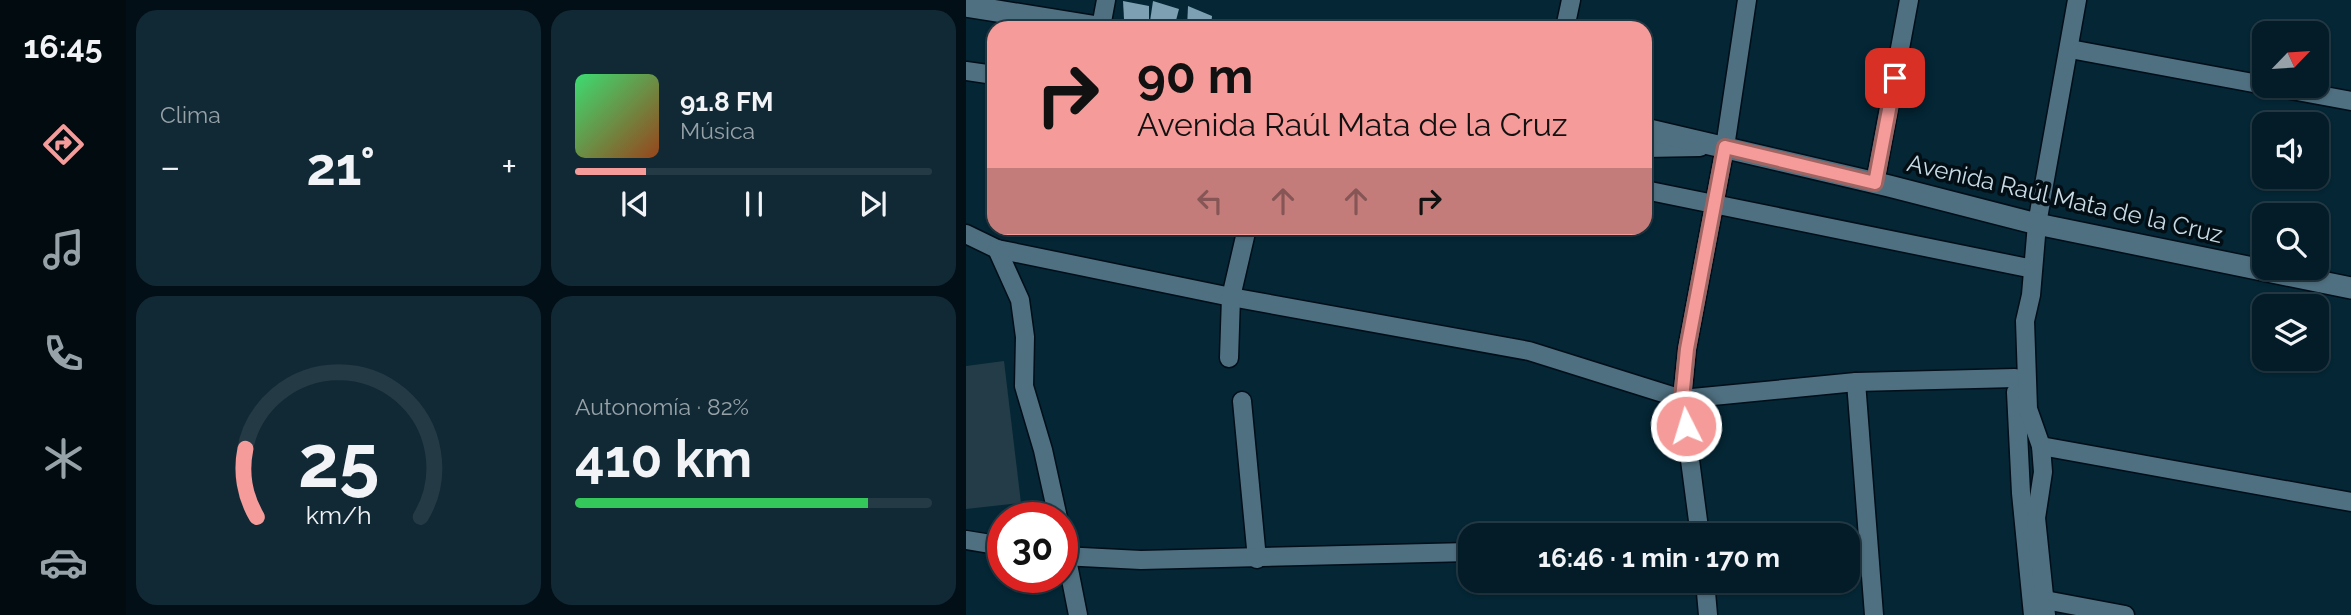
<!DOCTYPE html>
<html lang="es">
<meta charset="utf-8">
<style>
:root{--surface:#031c28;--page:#112934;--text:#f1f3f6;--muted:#97a1a8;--line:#243a45;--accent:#f59b99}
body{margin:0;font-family:Raleway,sans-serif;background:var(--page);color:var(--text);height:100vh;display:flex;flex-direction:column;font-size:26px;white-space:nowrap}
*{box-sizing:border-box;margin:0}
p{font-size:23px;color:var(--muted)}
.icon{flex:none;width:38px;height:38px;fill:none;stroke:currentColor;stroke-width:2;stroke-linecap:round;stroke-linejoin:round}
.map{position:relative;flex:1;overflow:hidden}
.sheet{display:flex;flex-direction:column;gap:10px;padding:10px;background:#020f16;width:840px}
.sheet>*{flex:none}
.banner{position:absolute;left:21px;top:21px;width:665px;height:214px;border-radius:21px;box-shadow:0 2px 5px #0004,0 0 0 2px var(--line);background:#f59b99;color:#111;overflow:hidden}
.needle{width:46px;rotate:65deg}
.buttons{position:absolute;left:1286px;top:21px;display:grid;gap:14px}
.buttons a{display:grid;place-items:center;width:77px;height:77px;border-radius:14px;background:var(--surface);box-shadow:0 2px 5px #0004,0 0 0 2px var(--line);font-size:35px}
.speed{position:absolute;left:21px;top:502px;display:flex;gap:14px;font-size:35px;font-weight:700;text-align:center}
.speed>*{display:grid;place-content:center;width:91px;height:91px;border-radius:50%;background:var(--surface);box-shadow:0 2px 5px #0004,0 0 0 2px var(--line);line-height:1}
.speed .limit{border:10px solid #d22;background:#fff;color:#111}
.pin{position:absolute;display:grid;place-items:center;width:60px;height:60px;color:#fff;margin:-30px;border-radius:14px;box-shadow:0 4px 10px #0006}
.me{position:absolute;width:77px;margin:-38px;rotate:355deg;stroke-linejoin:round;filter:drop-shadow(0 0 5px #0008)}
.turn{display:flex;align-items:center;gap:24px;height:147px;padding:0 35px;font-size:32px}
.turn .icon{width:91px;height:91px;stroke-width:2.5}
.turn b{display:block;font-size:49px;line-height:60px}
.lanes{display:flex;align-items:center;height:66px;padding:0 35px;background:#0003;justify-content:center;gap:35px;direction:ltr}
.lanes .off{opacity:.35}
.big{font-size:52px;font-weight:700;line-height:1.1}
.sheet .widget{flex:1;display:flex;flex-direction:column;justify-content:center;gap:10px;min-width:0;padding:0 24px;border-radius:21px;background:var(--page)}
.sheet .dial{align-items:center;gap:0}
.dial svg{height:182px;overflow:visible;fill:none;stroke:var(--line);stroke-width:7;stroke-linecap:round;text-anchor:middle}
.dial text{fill:var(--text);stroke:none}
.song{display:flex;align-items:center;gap:21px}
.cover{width:84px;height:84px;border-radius:10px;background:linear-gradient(135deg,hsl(140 70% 55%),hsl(20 70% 35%))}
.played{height:7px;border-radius:4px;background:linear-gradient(90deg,var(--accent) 20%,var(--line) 20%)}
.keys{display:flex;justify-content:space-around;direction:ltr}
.heat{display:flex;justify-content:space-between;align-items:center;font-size:38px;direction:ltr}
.charge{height:10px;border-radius:5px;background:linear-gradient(90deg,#34c759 82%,var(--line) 0)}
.sheet .tiles{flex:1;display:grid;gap:10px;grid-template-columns:repeat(2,1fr)}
.trip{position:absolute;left:492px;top:523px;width:402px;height:70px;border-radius:21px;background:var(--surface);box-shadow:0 2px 5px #0004,0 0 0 2px var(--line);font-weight:700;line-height:70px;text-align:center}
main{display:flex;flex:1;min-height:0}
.menu{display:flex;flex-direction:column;width:126px;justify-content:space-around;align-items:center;background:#010b10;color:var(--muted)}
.menu .icon{width:49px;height:49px}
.menu .active{color:var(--accent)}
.menu b{font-size:32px;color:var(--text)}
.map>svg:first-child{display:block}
.green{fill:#233c48}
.building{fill:#7da0b2}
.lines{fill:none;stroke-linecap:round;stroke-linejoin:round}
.street-casing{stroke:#000e19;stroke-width:21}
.secondary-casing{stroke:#000e19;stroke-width:24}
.street{stroke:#4f7081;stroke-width:18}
.secondary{stroke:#4f7081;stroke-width:21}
.route-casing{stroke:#9f6563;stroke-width:18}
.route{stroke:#f59b99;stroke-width:12}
.labels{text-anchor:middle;stroke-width:7;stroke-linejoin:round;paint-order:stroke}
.street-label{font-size:24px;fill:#c9dbe5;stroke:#030e14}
</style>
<main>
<nav class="menu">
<b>16:45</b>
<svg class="icon active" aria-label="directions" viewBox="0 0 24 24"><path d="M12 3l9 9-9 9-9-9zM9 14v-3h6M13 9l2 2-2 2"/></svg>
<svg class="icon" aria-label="music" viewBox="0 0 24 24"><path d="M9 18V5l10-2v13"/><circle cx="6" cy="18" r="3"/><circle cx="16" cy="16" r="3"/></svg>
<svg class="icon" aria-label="phone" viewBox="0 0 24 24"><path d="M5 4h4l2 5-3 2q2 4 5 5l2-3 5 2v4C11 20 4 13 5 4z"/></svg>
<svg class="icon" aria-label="climate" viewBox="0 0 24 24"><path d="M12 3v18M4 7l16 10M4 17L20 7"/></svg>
<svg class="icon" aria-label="car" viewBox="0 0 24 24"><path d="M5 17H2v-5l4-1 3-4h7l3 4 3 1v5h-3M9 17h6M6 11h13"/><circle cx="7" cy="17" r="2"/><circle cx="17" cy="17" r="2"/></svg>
</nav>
<section class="sheet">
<div class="tiles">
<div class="widget"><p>Clima</p>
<div class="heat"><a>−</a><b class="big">21°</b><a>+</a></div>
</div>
<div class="widget">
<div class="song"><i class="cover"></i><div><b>91.8 FM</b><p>Música</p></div></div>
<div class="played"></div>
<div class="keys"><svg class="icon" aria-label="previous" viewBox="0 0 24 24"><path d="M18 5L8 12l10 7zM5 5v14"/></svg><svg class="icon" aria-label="pause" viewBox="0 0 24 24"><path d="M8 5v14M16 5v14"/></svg><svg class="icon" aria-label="next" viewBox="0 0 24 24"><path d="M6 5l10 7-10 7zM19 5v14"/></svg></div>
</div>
<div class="widget dial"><svg viewBox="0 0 100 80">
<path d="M14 69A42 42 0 1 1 86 69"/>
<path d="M14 69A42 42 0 0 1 9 39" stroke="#f59b99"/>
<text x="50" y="56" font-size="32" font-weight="700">25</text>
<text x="50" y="72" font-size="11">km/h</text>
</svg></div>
<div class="widget"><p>Autonomía · 82%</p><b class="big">410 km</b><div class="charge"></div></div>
</div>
</section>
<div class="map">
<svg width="1385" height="615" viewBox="0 0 1385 615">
<rect width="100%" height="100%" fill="#042635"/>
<!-- green -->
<polygon class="green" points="38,361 55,503 0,509 0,366"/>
<!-- building -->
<g class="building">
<polygon points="157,1 183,6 183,24 158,19"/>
<polygon points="187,1 213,9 208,28 183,28"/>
<polygon points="222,6 246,16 245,28 221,28"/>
<polygon points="263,21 324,26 324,28 262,28"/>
</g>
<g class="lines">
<!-- street casing -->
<g class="street-casing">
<g id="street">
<polyline points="135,27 140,0"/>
<polyline points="599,28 605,0"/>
<polyline points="1104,49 1298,85"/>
<polyline points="0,71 28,75"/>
<polyline points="1304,86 1385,101"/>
<polyline points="679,148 734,147"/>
<polyline points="909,183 943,0"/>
<polyline points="679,190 1067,269"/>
<polyline points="0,234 31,249 265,297 563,351 716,399 890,382 1049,378"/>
<polyline points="31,249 54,300 59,337 58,386 77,450 92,518"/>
<polyline points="263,358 265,297 281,228"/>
<polyline points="890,382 908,615"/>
<polyline points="1050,392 1055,493 1067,615"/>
<polyline points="276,401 291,559"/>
<polyline points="1075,446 1385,502"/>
<polyline points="96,534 112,615"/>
<polyline points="734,536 716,399 721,349 759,147 781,0"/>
<polyline points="0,540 37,546"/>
<polyline points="96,556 175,560 504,552"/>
<polyline points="739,581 742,615"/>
<polyline points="1079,600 1159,615"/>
<polyline points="1080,615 1070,518 1077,472 1075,446 1062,409 1059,321 1065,295 1071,224 1111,0"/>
</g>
</g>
<!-- secondary casing -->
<g class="secondary-casing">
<g id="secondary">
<polyline points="0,6 138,28"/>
<polyline points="679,129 923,186 1071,224 1385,288"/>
</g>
</g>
<!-- street -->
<use href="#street" class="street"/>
<!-- secondary -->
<use href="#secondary" class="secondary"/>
</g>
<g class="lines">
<!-- route casing -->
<g class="route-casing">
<polyline id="route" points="720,426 716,399 721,349 759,147 909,183 929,78"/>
</g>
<!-- route -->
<use href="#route" class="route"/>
</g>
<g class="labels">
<!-- street labels -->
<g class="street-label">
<text transform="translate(1099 199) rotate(13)" y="8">Avenida Raúl Mata de la Cruz</text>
</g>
</g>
</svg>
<div class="buttons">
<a><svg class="needle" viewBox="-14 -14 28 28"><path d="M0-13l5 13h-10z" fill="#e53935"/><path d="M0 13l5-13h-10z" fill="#97a1a8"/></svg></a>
<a><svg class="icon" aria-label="sound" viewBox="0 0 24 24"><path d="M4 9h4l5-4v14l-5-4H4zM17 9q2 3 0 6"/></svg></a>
<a><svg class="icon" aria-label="search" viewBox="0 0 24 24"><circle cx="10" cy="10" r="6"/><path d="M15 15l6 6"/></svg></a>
<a><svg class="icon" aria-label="layers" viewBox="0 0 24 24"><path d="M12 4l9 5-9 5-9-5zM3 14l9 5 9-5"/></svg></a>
</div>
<div class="speed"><div class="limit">30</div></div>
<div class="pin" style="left:929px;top:78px;background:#d93025"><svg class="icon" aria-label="arrive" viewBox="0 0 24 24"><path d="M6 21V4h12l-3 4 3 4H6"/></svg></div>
<svg class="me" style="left:720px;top:426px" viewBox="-20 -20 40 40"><circle r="17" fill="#f59b99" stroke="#fff" stroke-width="3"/><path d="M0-11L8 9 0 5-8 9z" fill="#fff"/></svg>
<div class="trip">16:46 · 1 min · 170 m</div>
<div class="banner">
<div class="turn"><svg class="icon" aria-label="right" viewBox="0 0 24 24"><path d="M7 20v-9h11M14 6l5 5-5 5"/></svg><div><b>90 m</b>Avenida Raúl Mata de la Cruz</div></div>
<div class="lanes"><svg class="icon off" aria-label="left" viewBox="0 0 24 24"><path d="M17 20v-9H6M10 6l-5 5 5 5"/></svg><svg class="icon off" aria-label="ahead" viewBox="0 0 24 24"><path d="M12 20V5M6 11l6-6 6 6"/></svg><svg class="icon off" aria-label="ahead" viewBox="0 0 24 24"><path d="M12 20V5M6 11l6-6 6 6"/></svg><svg class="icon" aria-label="right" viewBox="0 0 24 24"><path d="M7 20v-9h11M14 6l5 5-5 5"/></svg></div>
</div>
</div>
</main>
